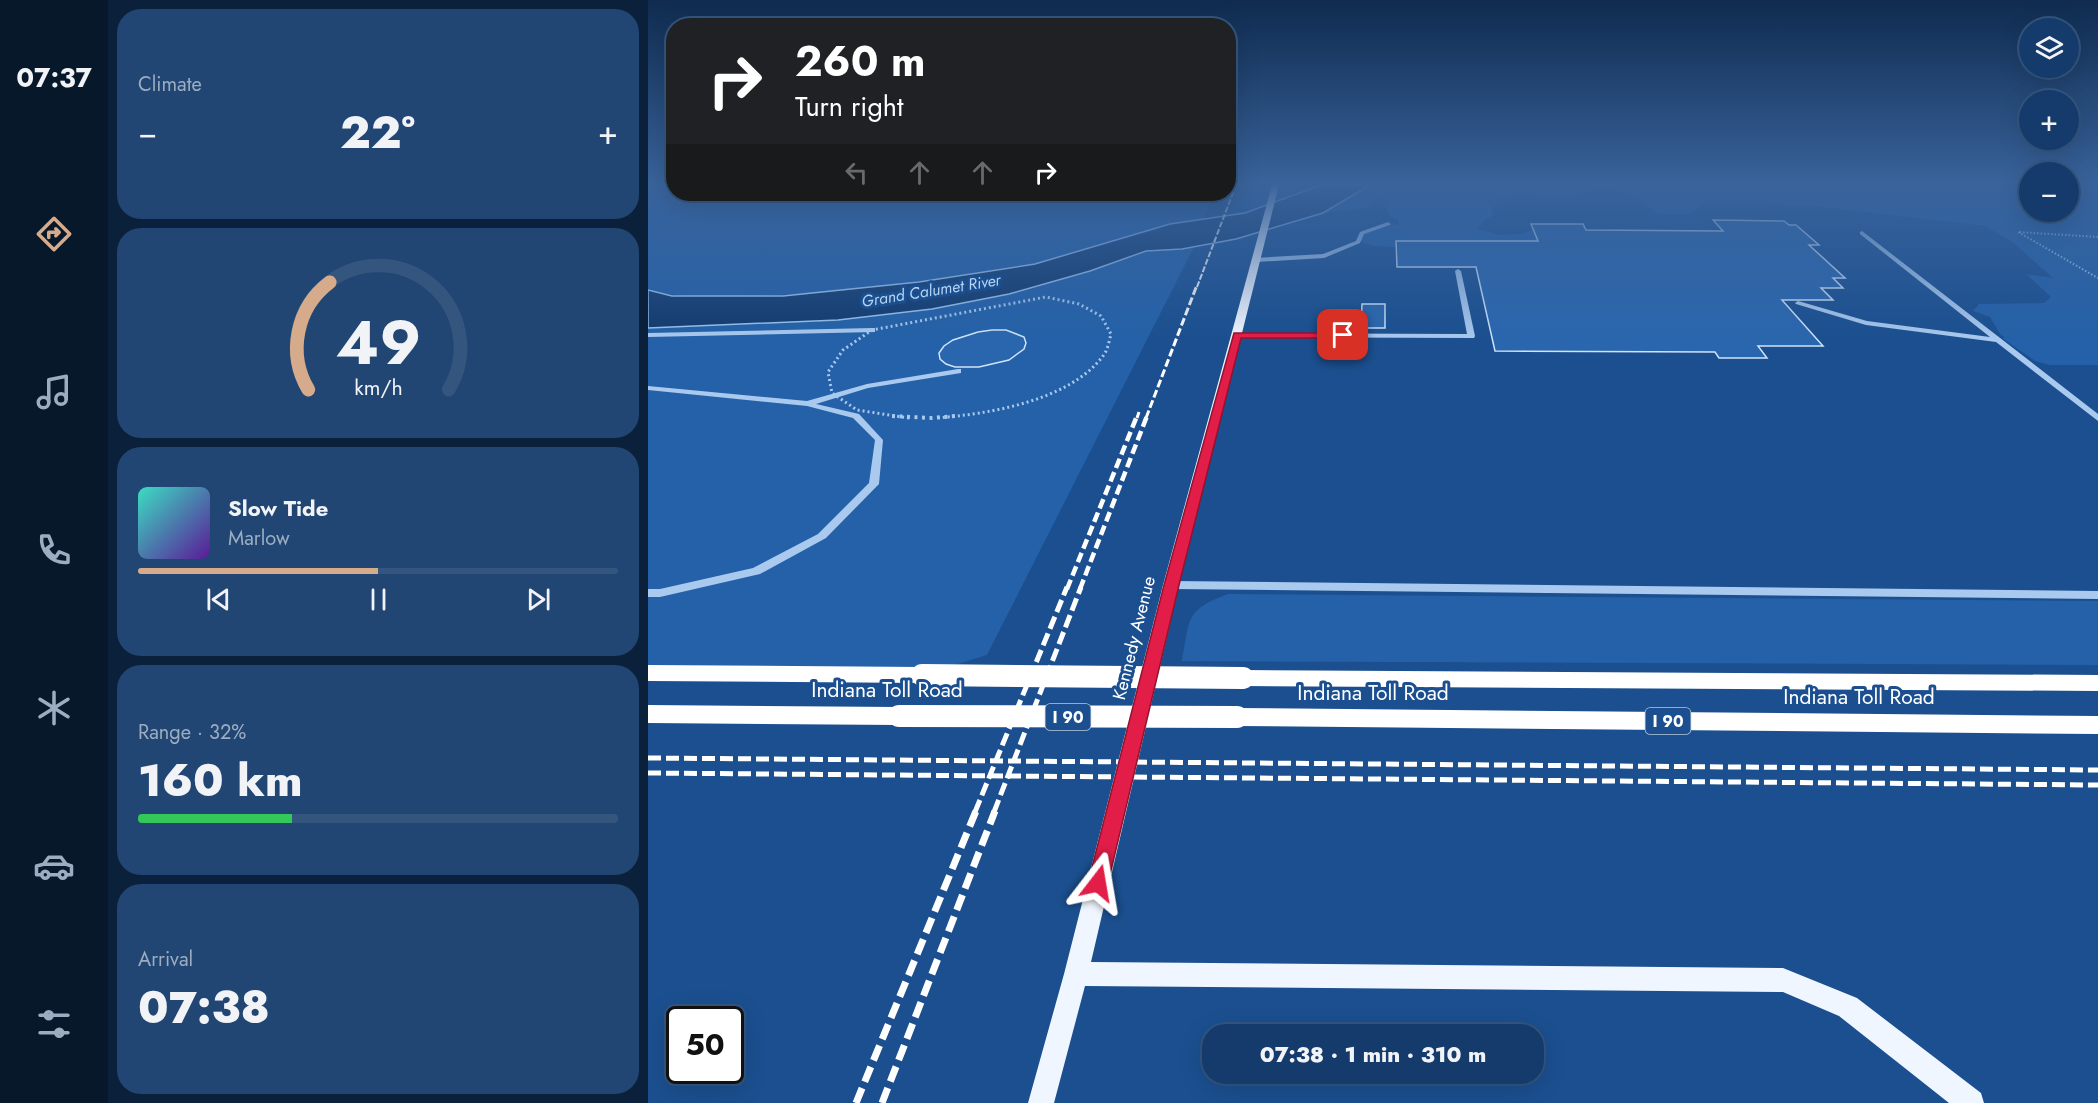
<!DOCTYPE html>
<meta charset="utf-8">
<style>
:root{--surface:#143b6b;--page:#214673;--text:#f1f3f6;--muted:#9dadc1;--line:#33557e;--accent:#d6ab8b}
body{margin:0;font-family:Jost,sans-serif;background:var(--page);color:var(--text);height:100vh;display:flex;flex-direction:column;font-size:22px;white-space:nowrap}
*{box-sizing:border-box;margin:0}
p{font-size:20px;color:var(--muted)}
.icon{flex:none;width:33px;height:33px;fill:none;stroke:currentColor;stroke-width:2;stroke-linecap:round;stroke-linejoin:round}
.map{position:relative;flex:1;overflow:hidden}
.sheet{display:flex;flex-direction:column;gap:9px;padding:9px;background:#0b203b;width:540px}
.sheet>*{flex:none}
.top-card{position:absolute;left:18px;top:18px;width:570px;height:183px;border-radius:24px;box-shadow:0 6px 24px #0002,0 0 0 2px var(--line);background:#202124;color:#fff;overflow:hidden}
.tools{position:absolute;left:1371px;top:18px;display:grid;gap:12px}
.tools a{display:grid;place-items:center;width:60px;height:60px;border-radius:50%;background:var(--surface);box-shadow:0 6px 24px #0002,0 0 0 2px var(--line);font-size:30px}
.speed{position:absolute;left:18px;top:1006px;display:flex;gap:12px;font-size:30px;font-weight:700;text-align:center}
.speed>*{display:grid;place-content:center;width:78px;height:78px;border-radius:50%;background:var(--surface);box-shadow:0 6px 24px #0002,0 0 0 2px var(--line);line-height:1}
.speed .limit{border:3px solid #111;border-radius:9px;background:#fff;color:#111}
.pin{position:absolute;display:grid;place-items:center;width:51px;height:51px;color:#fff;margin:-26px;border-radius:12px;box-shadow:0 3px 9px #0006}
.me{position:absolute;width:66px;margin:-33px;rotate:14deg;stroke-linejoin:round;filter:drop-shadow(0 0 4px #0008)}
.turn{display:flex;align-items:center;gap:21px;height:126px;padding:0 30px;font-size:27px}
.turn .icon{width:78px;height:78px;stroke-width:2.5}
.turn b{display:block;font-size:42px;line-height:51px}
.lanes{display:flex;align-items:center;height:57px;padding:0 30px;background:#0003;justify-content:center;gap:30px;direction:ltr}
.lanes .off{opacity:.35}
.big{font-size:45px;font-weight:800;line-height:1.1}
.sheet .tile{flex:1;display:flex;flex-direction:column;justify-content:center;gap:9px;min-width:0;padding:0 21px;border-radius:24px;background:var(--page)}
.sheet .dial{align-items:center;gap:0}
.dial svg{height:156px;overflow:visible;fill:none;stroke:var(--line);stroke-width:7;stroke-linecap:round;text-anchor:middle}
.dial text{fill:var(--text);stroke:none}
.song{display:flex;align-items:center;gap:18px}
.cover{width:72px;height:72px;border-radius:9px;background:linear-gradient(135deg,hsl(170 70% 55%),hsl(270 70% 35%))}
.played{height:6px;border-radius:3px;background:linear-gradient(90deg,var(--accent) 50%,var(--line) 50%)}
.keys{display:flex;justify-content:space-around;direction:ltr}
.heat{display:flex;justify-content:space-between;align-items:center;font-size:33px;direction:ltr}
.charge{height:9px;border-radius:4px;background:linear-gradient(90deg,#34c759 32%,var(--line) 0)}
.trip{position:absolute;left:554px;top:1024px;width:342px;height:60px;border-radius:24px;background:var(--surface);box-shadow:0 6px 24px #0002,0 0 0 2px var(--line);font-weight:800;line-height:60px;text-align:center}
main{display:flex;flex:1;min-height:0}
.dock{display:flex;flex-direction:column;width:108px;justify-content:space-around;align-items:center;background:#08182b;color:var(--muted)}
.dock .icon{width:42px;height:42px}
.dock .active{color:var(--accent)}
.dock b{font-size:27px;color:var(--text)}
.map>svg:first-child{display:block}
.green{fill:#2461a8}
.water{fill:#123a6d;stroke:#9cc4f0;stroke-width:1.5}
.building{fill:#2a66ad;stroke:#cfe3fa;stroke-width:1.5}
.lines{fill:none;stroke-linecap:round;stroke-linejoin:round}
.path-far2{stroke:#a9c9ee;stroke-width:2;stroke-dasharray:1.5 2;stroke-linecap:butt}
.path-far1{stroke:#a9c9ee;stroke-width:3;stroke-dasharray:2 3;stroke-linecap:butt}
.path{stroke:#a9c9ee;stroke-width:4;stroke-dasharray:3 4.5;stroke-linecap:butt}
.minor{fill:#a9c9ee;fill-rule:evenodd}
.major{fill:#f0f6ff;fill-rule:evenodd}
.highway{fill:#fff;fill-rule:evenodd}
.rail-far4{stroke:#fff;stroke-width:2;stroke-dasharray:6 2;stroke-linecap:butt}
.rail-far3{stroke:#fff;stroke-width:3;stroke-dasharray:8 3;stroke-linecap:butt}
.rail-far2{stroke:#fff;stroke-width:4.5;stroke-dasharray:10 4.5;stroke-linecap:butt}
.rail-far1{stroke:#fff;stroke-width:5;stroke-dasharray:13 5;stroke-linecap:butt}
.rail{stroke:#fff;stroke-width:7;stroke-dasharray:16 7;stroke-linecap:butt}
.highway-bridge{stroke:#fff;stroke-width:22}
.route{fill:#e11d48;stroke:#92132f;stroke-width:1.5}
.labels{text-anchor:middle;stroke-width:6;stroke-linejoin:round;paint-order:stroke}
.far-water-label{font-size:16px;font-style:italic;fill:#b5d3f5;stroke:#1b4f8f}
.shield{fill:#1b4f8f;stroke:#bbcadd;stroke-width:1.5}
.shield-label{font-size:16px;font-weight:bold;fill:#fff}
.street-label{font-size:18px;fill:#fff;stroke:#1b4f8f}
.near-street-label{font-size:21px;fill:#fff;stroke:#1b4f8f}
</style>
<main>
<nav class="dock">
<b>07:37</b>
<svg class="icon active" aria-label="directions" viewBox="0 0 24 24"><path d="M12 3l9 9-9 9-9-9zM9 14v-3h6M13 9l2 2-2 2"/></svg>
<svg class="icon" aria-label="music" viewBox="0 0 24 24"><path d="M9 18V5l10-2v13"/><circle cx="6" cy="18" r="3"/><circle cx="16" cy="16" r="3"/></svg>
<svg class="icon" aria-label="phone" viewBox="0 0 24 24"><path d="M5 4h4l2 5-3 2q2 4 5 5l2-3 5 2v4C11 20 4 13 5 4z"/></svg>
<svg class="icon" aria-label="climate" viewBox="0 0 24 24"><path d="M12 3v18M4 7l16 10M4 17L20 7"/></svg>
<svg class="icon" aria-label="car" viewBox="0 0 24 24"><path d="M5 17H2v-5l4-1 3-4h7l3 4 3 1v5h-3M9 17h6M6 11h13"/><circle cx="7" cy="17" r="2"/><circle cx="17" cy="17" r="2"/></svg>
<svg class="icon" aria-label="filters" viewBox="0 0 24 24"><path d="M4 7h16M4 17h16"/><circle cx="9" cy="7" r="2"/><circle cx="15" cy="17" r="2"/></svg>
</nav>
<section class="sheet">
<div class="tile"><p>Climate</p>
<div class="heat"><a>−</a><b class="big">22°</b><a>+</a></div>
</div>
<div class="tile dial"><svg viewBox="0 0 100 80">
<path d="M14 69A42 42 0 1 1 86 69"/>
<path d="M14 69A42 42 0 0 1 25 14" stroke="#d6ab8b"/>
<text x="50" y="56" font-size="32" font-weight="700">49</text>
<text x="50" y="72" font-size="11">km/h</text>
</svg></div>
<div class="tile">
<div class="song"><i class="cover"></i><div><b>Slow Tide</b><p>Marlow</p></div></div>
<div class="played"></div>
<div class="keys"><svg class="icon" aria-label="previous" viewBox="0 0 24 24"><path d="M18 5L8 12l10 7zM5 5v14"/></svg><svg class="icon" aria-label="pause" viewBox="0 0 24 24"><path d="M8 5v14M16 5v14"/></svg><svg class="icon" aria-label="next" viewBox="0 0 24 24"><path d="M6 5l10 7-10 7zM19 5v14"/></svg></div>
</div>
<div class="tile"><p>Range · 32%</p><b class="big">160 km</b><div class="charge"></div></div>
<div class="tile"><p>Arrival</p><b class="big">07:38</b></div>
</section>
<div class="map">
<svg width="1450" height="1103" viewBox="0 0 1450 1103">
<rect width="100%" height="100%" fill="#1b4f8f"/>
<!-- green -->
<g class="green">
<path d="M0 185H25L26 194H566L554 221C496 227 443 252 386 264 293 283 185 295 91 296 60 296 30 298 0 290Z"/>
<path d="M722 185H1381L1382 212H1420L1421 185H1450V365H1401L1387 361 1354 338H1357L1352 334 1342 317 1325 311 1331 304 1396 303 1403 297 1378 274 1405 278 1363 241 1337 226 1185 208 1111 203 1059 202 1042 214H1010C997 202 979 190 961 188 948 186 933 194 920 195 887 199 870 180 843 210L846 215 835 221 830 229 852 235 874 234 887 229 941 241H748V247L726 246 710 241 713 234 728 228 751 224 750 219 742 217 734 198 718 208 675 213Z"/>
<polygon points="546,247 339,655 274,675 0,673 0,328 190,320 284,309 361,294 442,271 498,251"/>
<path d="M580 594 1450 601V665L534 661C542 618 537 610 580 594Z"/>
</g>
<!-- water -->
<polygon class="water" points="673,185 722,185 675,213 588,239 534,249 498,251 442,271 361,294 284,309 190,320 0,328 0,290 24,296 135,296 271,282 387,264 522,224 597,213"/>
<!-- building -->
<g class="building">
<polygon points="1065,220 1136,221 1141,225 1148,225 1171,245 1161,245 1197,278 1185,278 1195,288 1173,288 1185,300 1134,300 1175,346 1110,346 1119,358 1071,358 1067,352 847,351 828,267 749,267 748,241 890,241 883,224 935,224 938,230 1075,231"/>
<polygon points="714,304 737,304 737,328 713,328"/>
<polygon points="344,330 358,330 376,337 378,343 376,349 361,360 331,367 307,367 298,364 292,359 291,353 296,346 305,340 330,332"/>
</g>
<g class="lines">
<!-- path-far2 -->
<polyline class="path-far2" points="1450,237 1370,232 1450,278"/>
<!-- path-far1 -->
<path class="path-far1" d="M261 418 209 410 184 393 180 372 195 350 224 330 398 297 431 304 453 316 463 334C461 341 460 350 455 356 421 401 341 414 288 418"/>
<!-- path -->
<polyline class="path" points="244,416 284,418 307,416"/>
<!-- minor -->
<g class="minor">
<polygon points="740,222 743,224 742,225 716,234 712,243 676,258 607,262 604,260 607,258 675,254 708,241 712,232"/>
<polygon points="1214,231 1450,414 1450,421 1348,342 1218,325 1148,304 1147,303 1150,301 1219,321 1342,337 1212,234 1212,232"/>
<polygon points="810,269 813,271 827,336 826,338 589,337 585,335 589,333 819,334 807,271"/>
<polygon points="224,328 227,328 227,332 0,337 0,333"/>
<polygon points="310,369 313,369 313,373 220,388 168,404 211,414 235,440 231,484 178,538 112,574 12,597 0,597 0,589 12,589 105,568 170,534 221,483 227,440 205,418 159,406 0,390 0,386 159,401 219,384"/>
<polygon points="523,581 1450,591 1450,599 523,589 517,585"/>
</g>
<!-- major -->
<polygon class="major" points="624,185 631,185 531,585 443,962 1135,968 1209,998 1333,1093 1336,1103 1301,1103 1191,1016 1135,992 437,986 406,1103 380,1103 416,974 515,585"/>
<!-- highway -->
<g class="highway">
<polygon points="0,665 274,667 281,669 285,675 281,681 274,683 0,681"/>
<polygon points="595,670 1450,675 1450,691 595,686 587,684 584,678 587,672"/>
<polygon points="0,705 251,707 259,710 262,716 259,722 251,725 0,723"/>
<polygon points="589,708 1450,716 1450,734 589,726 581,723 578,717 581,711"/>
</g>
<!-- rail-far4 -->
<polyline class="rail-far4" points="549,287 588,185"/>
<!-- rail-far3 -->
<g class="rail-far3">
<polyline points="489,418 491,412"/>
<polyline points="498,418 549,285"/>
</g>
<!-- rail-far2 -->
<g class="rail-far2">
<polyline points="419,589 489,416"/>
<polyline points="432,589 499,416"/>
</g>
<!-- rail-far1 -->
<g class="rail-far1">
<polyline points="0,758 1450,770"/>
<polyline points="0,773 1450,785"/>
<polyline points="327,812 419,587"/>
<polyline points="346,812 433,587"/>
</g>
<!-- rail -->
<g class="rail">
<polyline points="208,1103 328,811"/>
<polyline points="234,1103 347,811"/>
</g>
<!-- highway-bridge -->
<g class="highway-bridge">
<polyline points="274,675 595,678"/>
<polyline points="251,716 589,717"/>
</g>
</g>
<!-- sky -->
<linearGradient id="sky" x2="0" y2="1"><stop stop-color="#0f2b4f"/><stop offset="0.54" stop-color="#39639b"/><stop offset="1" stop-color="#39639b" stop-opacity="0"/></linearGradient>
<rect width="1450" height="340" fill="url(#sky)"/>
<!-- route -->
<polygon class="route" points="586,333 695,333 700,335 695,338 593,338 531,585 460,883 457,889 450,892 443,889 440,883 516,585"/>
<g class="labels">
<!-- far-water labels -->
<g class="far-water-label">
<text transform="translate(283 290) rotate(-9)" y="6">Grand Calumet River</text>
</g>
<!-- shield labels -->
<g class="shield">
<rect x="397.5" y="704" width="45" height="26" rx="4.5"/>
<rect x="997.5" y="708" width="45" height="26" rx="4.5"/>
</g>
<g class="shield-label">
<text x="420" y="723">I 90</text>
<text x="1020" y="727">I 90</text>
</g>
<!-- street labels -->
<g class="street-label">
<text transform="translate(486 638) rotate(-76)" y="6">Kennedy Avenue</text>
</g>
<!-- near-street labels -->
<g class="near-street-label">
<text x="239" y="697">Indiana Toll Road</text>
<text x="725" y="700">Indiana Toll Road</text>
<text x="1211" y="704">Indiana Toll Road</text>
</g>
</g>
</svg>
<div class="tools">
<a><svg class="icon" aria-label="layers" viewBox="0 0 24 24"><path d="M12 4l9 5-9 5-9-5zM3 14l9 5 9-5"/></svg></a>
<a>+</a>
<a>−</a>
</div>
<div class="speed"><div class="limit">50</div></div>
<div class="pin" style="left:695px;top:335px;background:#d93025"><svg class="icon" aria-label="arrive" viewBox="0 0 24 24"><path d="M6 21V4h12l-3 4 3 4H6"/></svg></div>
<svg class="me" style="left:450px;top:883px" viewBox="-20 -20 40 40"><path d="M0-17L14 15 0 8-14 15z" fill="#e11d48" stroke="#fff" stroke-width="4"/></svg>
<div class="trip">07:38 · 1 min · 310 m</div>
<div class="top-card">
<div class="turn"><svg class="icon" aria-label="right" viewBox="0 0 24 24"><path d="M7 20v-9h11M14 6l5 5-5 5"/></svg><div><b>260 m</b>Turn right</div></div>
<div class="lanes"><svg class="icon off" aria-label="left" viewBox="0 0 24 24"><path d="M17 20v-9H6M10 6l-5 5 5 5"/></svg><svg class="icon off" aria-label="ahead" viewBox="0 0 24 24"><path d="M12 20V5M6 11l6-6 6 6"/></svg><svg class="icon off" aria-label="ahead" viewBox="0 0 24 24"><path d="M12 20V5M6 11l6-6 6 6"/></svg><svg class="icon" aria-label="right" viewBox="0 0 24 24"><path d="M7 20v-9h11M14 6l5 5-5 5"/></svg></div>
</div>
</div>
</main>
